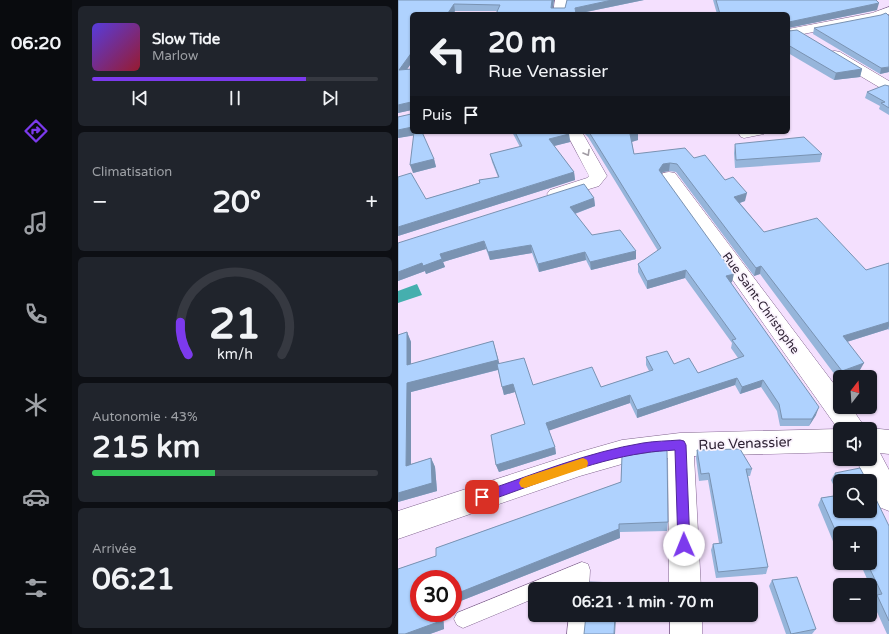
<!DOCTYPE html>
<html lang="fr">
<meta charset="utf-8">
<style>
:root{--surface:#171b24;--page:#20242c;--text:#f1f3f6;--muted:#9ea1a6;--line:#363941;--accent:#7c3aed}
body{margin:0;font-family:"Varela Round",sans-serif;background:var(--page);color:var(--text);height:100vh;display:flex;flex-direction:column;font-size:15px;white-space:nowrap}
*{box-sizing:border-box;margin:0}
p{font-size:13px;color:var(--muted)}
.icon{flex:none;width:22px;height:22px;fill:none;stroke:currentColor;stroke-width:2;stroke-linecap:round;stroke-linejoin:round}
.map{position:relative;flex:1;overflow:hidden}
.panel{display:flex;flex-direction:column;gap:6px;padding:6px;background:#0d0f14;width:326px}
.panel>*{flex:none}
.banner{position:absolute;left:12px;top:12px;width:380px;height:122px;border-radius:6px;box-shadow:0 1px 3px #0004;background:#171b24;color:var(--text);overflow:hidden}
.needle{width:26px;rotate:17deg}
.controls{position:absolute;left:435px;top:370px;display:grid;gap:8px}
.controls a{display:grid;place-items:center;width:44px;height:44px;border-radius:6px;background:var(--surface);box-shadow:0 1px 3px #0004;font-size:20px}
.speed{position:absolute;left:12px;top:570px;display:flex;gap:8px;font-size:20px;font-weight:700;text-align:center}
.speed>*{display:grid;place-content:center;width:52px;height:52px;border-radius:50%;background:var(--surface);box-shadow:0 1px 3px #0004;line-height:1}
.speed .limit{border:6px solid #d22;background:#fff;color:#111}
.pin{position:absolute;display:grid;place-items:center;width:34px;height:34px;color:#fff;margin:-17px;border-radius:8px;box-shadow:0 2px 6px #0006}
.me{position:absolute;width:44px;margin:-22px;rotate:359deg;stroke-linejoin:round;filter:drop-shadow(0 0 3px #0008)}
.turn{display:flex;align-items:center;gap:14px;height:84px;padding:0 12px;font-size:18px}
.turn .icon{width:52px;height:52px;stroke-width:2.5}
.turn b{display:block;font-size:28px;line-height:34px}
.then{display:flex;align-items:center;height:38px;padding:0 12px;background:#0003;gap:8px;font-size:15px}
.big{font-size:30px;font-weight:700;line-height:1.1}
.panel .tile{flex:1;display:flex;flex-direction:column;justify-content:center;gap:6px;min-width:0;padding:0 14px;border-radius:6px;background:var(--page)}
.panel .dial{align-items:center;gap:0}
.dial svg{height:104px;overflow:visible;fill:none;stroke:var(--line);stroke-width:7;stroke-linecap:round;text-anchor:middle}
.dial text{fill:var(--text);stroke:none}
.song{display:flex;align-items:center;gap:12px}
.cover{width:48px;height:48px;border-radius:6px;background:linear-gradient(135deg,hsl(250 70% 55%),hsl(350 70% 35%))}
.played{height:4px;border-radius:2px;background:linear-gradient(90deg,var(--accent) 75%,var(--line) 75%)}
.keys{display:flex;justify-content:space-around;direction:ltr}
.heat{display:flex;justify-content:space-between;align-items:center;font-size:22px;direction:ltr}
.charge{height:6px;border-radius:3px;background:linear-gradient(90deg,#34c759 43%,var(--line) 0)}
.trip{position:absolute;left:130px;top:582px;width:230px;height:40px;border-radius:6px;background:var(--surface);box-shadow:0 1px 3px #0004;font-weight:700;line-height:40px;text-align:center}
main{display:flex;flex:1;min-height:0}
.tab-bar{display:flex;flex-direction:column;width:72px;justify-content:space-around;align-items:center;background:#090b0e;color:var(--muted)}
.tab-bar .icon{width:28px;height:28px}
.tab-bar .active{color:var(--accent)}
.tab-bar b{font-size:18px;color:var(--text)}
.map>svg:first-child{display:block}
.water{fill:#45afae}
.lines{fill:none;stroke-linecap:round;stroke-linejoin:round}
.service-casing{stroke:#80638e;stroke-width:1}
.minor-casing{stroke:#80638e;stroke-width:1}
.service{fill:#fff;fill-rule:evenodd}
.minor{fill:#fff;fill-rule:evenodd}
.wall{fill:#96b5da}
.shaded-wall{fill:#7a93b2}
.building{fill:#afd2fe;stroke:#7a93b2}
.oneway{stroke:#a19ca4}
.route{fill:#7c3aed;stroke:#51269a}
.slow{fill:#f59e0b}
.labels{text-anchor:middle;stroke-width:3.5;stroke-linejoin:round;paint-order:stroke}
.street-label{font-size:12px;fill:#2f2335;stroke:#faf3fd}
.near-street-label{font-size:14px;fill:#2f2335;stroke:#faf3fd}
</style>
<main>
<nav class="tab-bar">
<b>06:20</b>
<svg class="icon active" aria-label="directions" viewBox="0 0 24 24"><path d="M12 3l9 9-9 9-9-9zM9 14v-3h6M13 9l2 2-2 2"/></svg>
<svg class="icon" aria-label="music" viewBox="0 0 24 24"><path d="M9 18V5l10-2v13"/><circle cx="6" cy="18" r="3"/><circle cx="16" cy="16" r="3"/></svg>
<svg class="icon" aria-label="phone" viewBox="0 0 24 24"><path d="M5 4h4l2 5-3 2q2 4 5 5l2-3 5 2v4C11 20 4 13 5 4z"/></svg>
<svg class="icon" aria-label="climate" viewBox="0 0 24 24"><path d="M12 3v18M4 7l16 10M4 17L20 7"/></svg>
<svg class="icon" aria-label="car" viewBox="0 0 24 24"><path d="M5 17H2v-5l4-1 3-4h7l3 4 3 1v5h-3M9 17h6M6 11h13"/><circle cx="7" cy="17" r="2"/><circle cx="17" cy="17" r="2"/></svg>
<svg class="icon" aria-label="filters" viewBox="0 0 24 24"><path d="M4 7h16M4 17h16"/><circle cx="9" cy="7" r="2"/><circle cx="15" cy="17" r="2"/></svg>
</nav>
<section class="panel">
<div class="tile">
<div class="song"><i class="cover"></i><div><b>Slow Tide</b><p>Marlow</p></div></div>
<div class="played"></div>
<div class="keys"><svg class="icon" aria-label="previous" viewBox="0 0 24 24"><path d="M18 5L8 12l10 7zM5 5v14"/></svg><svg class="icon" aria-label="pause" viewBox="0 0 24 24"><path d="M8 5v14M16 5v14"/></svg><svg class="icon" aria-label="next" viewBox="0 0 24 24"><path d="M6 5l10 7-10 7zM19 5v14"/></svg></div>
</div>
<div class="tile"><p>Climatisation</p>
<div class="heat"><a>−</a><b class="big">20°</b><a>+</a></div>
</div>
<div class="tile dial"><svg viewBox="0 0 100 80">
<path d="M14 69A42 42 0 1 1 86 69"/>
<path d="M14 69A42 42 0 0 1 8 44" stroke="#7c3aed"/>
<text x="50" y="56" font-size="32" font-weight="700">21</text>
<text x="50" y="72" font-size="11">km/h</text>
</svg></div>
<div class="tile"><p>Autonomie · 43%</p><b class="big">215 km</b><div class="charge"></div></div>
<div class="tile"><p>Arrivée</p><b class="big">06:21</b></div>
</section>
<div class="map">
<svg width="491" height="634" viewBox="0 0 491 634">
<rect width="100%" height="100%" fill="#f4e0fe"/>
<!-- water -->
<polygon class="water" points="19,284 24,295 0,303 0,291"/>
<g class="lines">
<!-- service casing -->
<g class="service-casing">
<g id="service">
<polygon points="340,132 367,132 366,134 346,138 343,137"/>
<polygon points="184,562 190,564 192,570 191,589 175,589 175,582 158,589 137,589 137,598 65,628 59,625 56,619 59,613"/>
<polygon points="171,615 189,615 187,634 169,634"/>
</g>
</g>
<!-- minor casing -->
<g class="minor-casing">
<g id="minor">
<polygon points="157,0 169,0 167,14 155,14"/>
<polygon points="491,7 491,14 481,19 390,37 390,29 474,13"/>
<polygon points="437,51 442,52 491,81 491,91 486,90 432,58 430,55 432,52"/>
<polygon points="168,132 184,132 209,176 201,186 158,199 152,198 149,194 152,190 189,178 191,176"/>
<polygon points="271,172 277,173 442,392 442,407 453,407 468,429 442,429 442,452 296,456 303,589 271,589 270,458 224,464 182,476 0,539 0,511 182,452 224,440 282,433 440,429 262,177 265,173"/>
<polygon points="472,428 491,430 491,454 482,453 491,470 491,511 481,507 472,489 472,481 468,481 458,459 472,459 472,429 471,429"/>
<rect x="272" y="615" width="32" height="19"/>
</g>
</g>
<!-- service -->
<use href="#service" class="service"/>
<!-- minor -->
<use href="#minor" class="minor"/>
</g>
<!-- wall -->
<g class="wall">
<polygon points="0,0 156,0 155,8 167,8 169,0 246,0 179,14 98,14 99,11 57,11 55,14 14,14 14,62 9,69 14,69 14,132 36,159 38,167 15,173 16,135 0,138 0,117 13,114 13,110 0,113"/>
<polygon points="315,0 478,0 479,10 390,28 390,14 319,14"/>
<polygon points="416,28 491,72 482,74 415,34"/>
<polygon points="390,29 464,69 462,77 436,80 390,53"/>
<polygon points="491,86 491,115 481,109 482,106 467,98 469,92"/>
<polygon points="114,132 170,132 171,134 172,142 156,146 176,172 177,180 0,236 0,177 28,199 100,177 94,162 92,154 122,147"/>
<polygon points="185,132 240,132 240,140 234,142 236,154 296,158 327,180 347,201 342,203 366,232 468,270 491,263 491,330 490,329 449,342 462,370 445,377 442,377 440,379 362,274 356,276 278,172 271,171 265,172 263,174 334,282 333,283 418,415 411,426 382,426 379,411 363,387 342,394 337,385 239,418 232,403 151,430 157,447 158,454 101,472 98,465 127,424 117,392 106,395 100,370 13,392 13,464 33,458 37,467 39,491 0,502 0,335 9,332 13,342 13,364 95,341 101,364 135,385 203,387 251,371 248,365 248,357 276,364 300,373 340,358 333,348 334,343 287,278 249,289 240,272 240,264 260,251 190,137"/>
<polygon points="337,144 424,154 422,162 337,168 336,153"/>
<polygon points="196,198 197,206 177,214 194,235 238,251 238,259 193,270 188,260 141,272 134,253 92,260 88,249 45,262 47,267 28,274 27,271 0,281 0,244"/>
<polygon points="269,450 270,522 269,531 222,532 222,538 55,604 55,579 21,579 21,613 45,613 46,629 32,634 0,634 0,569 38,556 38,548 223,482 224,456"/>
<polygon points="299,450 354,469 352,476 350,476 370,567 368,574 318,578 313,550 315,544 321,543 310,480 301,481 298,458"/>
<polygon points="437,473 442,481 442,511 491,526 491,634 489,634 474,601 477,597 462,563 472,563 472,533 442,533 442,551 439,551 420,505 423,498 440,495 433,480"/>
<polygon points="374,580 418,629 414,634 388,634 371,586"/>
<polygon points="188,615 271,615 270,619 218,618"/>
</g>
<!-- shaded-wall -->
<g class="shaded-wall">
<polygon points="154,0 156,0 154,14 153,8"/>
<polygon points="214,0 246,0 178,14 177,8"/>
<polygon points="481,3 479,10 390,28 391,22"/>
<polygon points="56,4 57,11 55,14 50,14 50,13"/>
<polygon points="14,52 14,62 4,77 1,70"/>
<polygon points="491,67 491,72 482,74 483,68"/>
<polygon points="464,69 462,77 436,80 438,73"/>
<polygon points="13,102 14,110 0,113 0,105"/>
<polygon points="14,127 14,132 18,132 19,135 0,138 0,130"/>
<polygon points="240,132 240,140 233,142 232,134"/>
<polygon points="171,134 172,142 152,147 151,139"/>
<polygon points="36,159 38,167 15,173 12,165"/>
<polygon points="272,163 271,171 265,172 261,178 261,170 265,164"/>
<polygon points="176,172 177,180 0,236 0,227"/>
<polygon points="349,193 347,201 335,205 336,197"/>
<polygon points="196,198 197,206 173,215 172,207"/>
<polygon points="86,241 88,249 45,262 42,254"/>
<polygon points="133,245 134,253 92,260 90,252"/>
<polygon points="238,251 238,259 193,270 192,262"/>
<polygon points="187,252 188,260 141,272 140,264"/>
<polygon points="44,259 47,267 28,274 27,271 0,281 0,272 24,263"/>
<polygon points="363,266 362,274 356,276 358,268"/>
<polygon points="288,270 287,278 249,289 249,281"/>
<polygon points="336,274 334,282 327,284 328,276"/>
<polygon points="491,322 491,326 490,329 442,344 445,336"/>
<polygon points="9,332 13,342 13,374 9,365"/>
<polygon points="95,341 103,369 13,392 13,474 8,466 9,383"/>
<polygon points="466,363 462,370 445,377 442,377 442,378 440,379 444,371"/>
<polygon points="339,378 337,385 239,418 239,410"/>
<polygon points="365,380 363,387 342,394 344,387"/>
<polygon points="115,384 117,392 106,395 104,387"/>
<polygon points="232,395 232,403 150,431 148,423"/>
<polygon points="421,407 418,415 411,426 414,419"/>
<polygon points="157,447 158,454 101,472 98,465"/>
<polygon points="33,458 37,467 39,491 0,502 0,493"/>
<polygon points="221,524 222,538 55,604 55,595"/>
<polygon points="39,613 45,613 46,629 32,634 7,634"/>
<polygon points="217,615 218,618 217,634 216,634"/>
</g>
<!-- building -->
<g class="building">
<polygon points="0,0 154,0 153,8 167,8 169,0 214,0 177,8 178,14 98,14 102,5 56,4 50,13 42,13 41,14 14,14 14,52 1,70 14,69 14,127 0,130 0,117 13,114 13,102 0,105"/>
<polygon points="318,0 478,0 481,3 391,22 390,27 390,14 332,14 330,13 329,14 322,14"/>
<polygon points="488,13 491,16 491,67 483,68 416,28 483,15"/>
<polygon points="390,29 391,31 399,30 464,69 438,73 390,45"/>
<polygon points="487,85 491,86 491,108 483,103 487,102 469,92"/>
<polygon points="16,132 24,132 36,159 12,165"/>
<polygon points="117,132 170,132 171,134 151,139 176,172 0,227 0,177 13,173 28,199 82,183 81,180 101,177 92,154 124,146"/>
<polygon points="191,132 240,132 232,134 236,154 287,148 296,158 307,155 327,180 335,177 349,193 336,197 366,232 419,218 468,270 491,263 491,322 445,336 466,363 444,371 363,266 358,268 279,164 272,163 265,164 261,170 336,274 328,276 421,407 414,419 384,419 381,404 365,380 344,387 339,378 239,410 232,395 148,423 157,447 98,465 93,435 127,424 115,384 104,387 99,364 126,358 135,385 194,367 203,387 255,370 248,357 269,351 276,364 291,358 300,373 346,356 334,340 338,339 288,270 249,281 240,264 263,248"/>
<polygon points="406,137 424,154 338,160 337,144"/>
<polygon points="186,184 196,198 172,207 194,235 222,230 238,251 192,262 187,252 140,264 133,245 90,252 86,241 42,254 44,259 25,266 24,263 0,272 0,243"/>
<polygon points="9,332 9,365 95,341 100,360 9,383 8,466 33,458 34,483 0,493 0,335"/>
<polygon points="342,449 354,469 348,469 370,567 320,572 315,544 324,543 311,473 303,474 299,450"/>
<polygon points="269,450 270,522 221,524 221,529 55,595 55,579 21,579 21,613 39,613 40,622 7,634 0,634 0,569 38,556 38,548 223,482 224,456"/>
<polygon points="462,468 469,481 442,481 442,483 437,473"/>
<polygon points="472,487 491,526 491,621 479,595 484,594 469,563 472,563 472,533 442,533 442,541 423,498 442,495 442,511 472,511"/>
<polygon points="399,577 418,629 393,634 374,580"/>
<polygon points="191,582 219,583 218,588 278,589 190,589"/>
<polygon points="188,615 217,615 216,634 186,634"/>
</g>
<!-- one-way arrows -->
<defs><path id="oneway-chevron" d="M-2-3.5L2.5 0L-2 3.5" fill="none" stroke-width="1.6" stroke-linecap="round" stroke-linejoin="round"/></defs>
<use class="oneway" href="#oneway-chevron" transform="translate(189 153) rotate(60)"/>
<!-- route -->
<path class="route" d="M282 440 286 441 288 445 292 545 290 549 286 551 282 549 280 545 277 450C267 451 256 451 246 453 191 461 137 485 84 503L80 501 78 497 80 493 84 492C137 474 190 452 245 443 257 441 270 441 282 440Z"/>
<!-- slow -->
<polygon class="slow" points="185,458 189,460 190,463 189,467 127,488 123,487 121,483 123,479 127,477"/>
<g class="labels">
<!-- street labels -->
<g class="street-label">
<text transform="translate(363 303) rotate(54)" y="4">Rue Saint-Christophe</text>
</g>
<!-- near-street labels -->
<g class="near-street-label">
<text transform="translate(347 443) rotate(-2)" y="5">Rue Venassier</text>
</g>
</g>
</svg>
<div class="controls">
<a><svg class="needle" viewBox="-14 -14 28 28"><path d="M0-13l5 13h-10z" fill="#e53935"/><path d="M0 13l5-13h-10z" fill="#9ea1a6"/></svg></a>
<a><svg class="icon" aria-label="sound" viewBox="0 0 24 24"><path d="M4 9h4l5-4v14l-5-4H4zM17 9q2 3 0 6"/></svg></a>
<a><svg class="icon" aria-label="search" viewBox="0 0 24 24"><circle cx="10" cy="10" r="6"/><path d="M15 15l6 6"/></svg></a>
<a>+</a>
<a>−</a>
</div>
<div class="speed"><div class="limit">30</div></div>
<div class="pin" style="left:84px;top:497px;background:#d93025"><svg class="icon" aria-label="arrive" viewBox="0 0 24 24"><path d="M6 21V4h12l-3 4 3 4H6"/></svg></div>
<svg class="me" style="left:286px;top:545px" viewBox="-20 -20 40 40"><circle r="19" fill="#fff"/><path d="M0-13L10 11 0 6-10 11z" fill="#7c3aed"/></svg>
<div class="trip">06:21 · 1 min · 70 m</div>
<div class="banner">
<div class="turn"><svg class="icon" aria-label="left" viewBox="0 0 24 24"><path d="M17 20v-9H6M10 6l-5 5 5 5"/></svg><div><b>20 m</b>Rue Venassier</div></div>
<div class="then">Puis<svg class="icon" aria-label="arrive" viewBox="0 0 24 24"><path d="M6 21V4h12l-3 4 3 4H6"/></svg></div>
</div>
</div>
</main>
